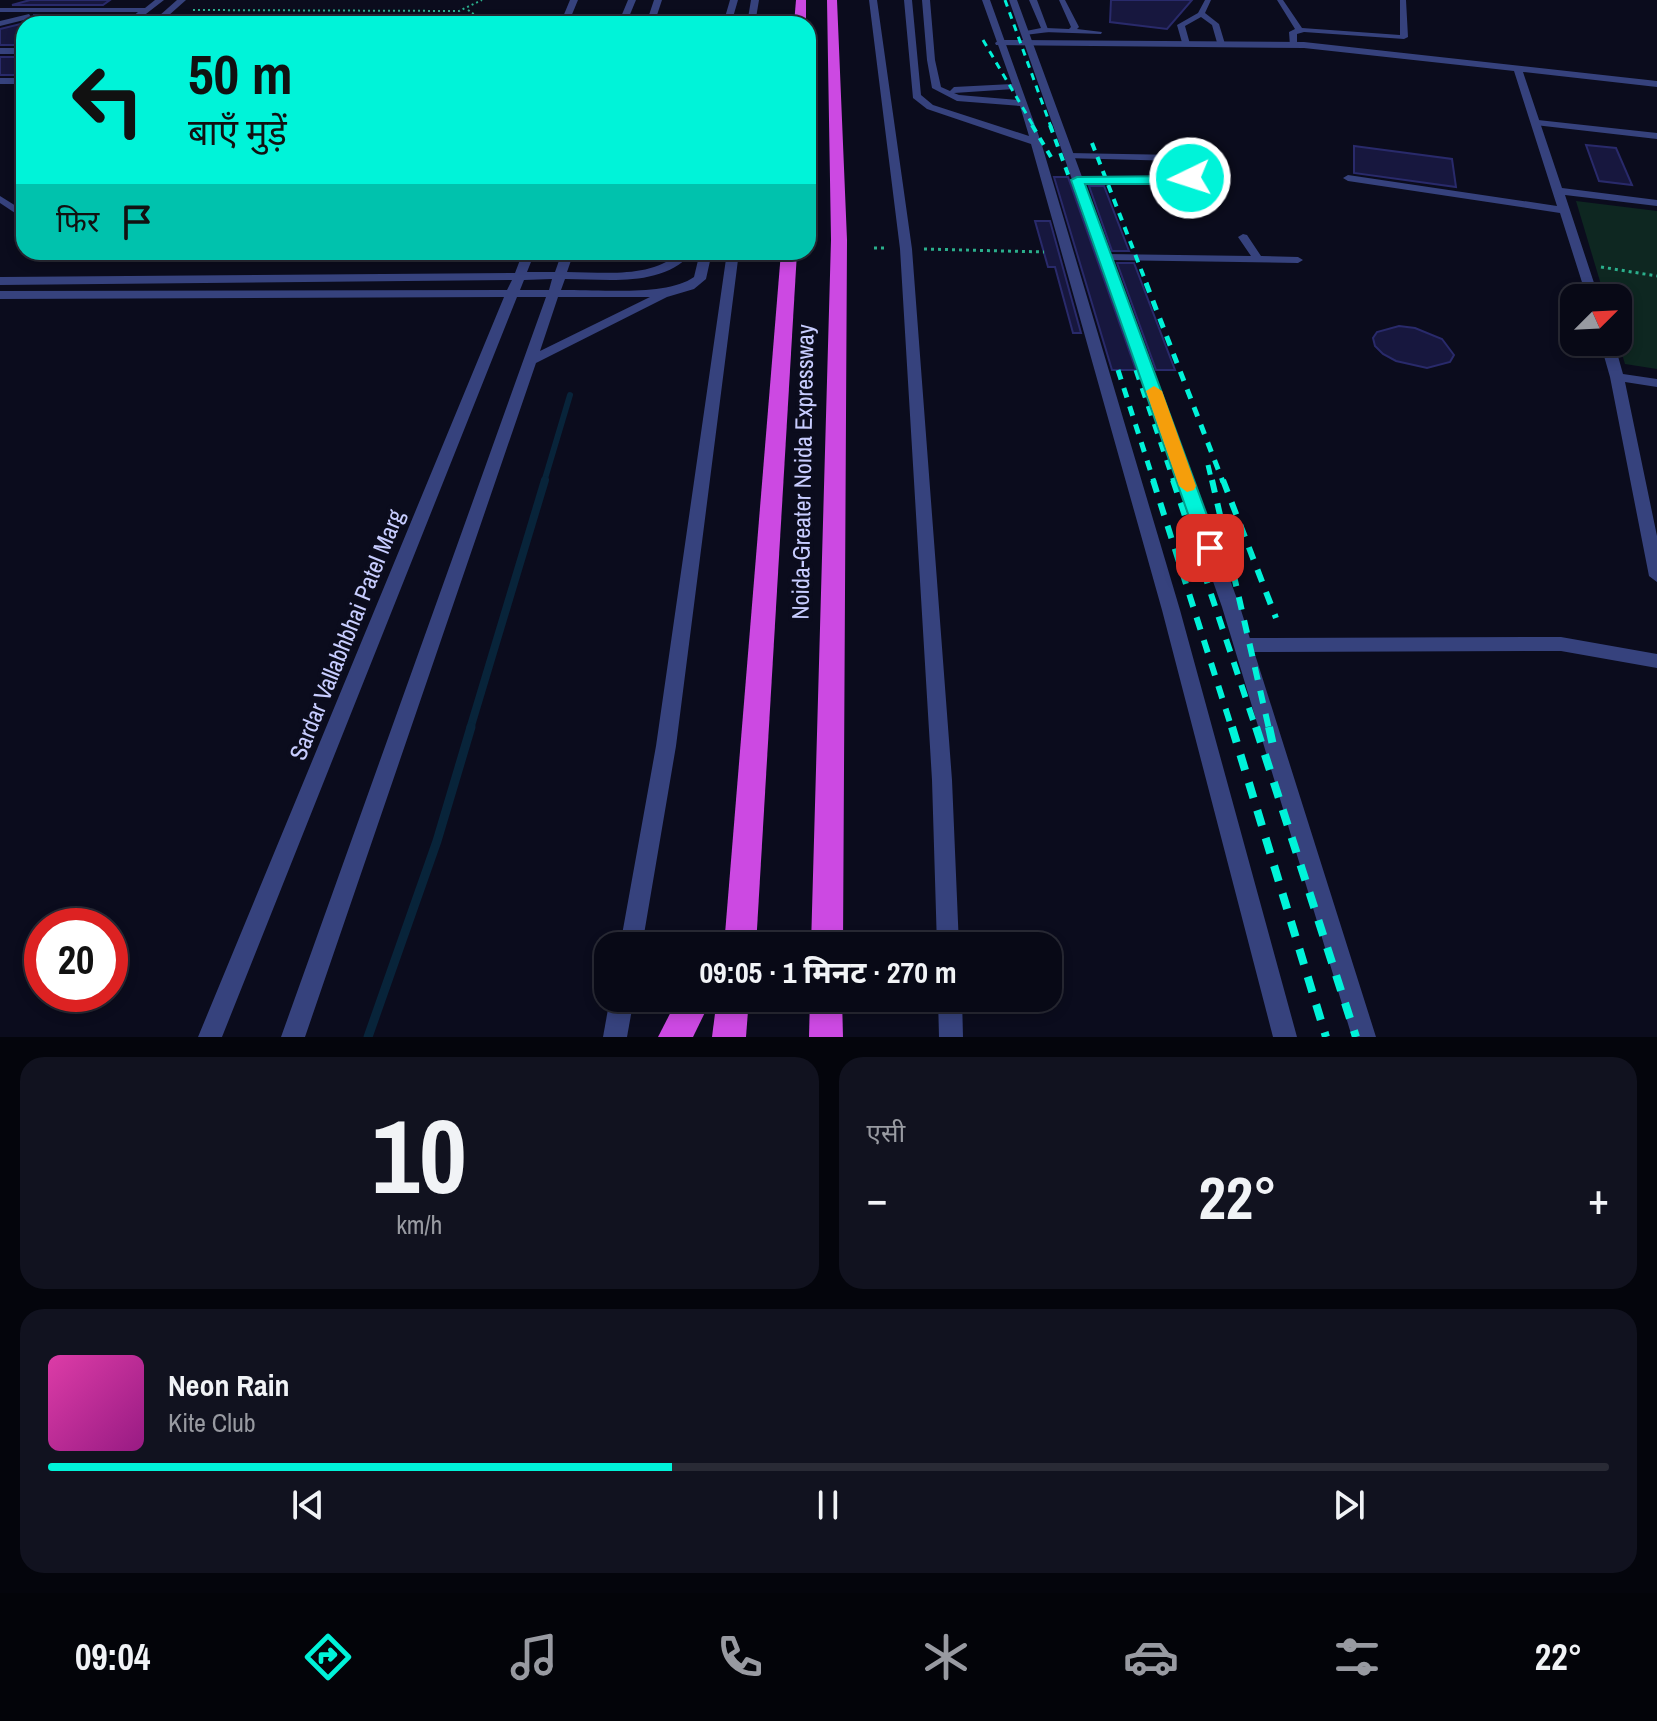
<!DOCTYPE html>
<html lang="hi">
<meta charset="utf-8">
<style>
:root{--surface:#080916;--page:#11121f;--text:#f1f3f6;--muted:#989aa1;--line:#292a35;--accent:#00f3d9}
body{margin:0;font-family:"Archivo Narrow","Noto Sans Devanagari",sans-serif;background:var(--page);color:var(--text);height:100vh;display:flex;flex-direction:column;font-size:30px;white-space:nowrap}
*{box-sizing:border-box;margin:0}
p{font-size:26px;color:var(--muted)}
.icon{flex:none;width:44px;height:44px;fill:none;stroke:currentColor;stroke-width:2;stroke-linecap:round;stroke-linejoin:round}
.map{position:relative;height:1037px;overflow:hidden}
.drawer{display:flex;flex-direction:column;gap:20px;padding:20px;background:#04050c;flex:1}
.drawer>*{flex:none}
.top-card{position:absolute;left:16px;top:16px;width:800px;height:244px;border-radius:24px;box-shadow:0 4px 12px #0003,0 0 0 2px var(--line);background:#00f3d9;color:#111;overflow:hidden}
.needle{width:52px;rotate:66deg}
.controls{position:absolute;left:1560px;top:284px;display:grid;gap:16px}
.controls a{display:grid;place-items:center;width:72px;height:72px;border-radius:16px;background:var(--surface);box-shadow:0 4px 12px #0003,0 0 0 2px var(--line);font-size:40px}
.speed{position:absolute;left:24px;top:908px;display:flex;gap:16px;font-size:40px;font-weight:700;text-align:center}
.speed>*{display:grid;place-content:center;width:104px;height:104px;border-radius:50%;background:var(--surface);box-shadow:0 4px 12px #0003,0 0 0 2px var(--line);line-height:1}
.speed .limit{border:12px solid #d22;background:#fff;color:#111}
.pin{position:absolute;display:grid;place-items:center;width:68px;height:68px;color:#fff;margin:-34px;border-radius:16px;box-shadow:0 4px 12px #0006}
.me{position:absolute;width:88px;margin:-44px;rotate:266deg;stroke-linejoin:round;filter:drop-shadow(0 0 6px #0008)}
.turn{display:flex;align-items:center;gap:28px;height:168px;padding:0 40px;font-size:36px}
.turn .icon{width:104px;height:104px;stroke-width:2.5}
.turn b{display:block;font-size:56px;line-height:68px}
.then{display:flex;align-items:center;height:76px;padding:0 40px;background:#0003;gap:16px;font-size:30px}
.big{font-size:60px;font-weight:700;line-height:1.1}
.drawer .tile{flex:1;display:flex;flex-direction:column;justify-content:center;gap:12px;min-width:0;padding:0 28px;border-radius:24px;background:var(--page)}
.drawer .dial{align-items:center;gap:0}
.dial b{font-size:104px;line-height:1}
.song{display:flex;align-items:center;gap:24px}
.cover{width:96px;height:96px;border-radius:12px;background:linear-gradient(135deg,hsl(320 70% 55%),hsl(310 70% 35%))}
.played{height:8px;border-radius:4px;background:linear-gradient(90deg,var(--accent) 40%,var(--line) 40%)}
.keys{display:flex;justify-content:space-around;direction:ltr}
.heat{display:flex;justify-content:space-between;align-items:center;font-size:44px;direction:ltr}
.drawer .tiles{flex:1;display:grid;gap:20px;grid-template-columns:1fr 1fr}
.tile:last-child{grid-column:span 2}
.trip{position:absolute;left:594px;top:932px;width:468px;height:80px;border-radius:24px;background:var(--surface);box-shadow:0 4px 12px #0003,0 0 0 2px var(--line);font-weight:700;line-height:80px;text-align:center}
.dock{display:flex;height:128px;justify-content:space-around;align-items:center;background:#030409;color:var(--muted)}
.dock .icon{width:56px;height:56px}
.dock .selected{color:var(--accent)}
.dock b{font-size:36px;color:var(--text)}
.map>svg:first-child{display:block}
.green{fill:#0e2721}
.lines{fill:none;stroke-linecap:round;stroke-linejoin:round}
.stream-far2{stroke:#08243a;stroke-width:6}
.stream-far1{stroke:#08243a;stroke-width:8}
.stream{stroke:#08243a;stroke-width:9}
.building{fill:#17173e;stroke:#292a6b;stroke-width:2}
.path-far1{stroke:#2baf8c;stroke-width:2;stroke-dasharray:2 3;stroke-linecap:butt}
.path{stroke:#2baf8c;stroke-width:3;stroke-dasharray:3 4;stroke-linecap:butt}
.service{fill:#36427d;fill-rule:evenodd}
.minor{fill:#36427d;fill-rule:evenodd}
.tertiary{fill:#36427d;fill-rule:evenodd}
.trunk{fill:#cc49e2;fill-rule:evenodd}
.rail-far4{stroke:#00f3d9;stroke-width:3;stroke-dasharray:7 6;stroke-linecap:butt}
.rail-far3{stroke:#00f3d9;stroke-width:4;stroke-dasharray:8 7;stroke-linecap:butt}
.rail-far2{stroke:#00f3d9;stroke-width:5;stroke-dasharray:10 9;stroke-linecap:butt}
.rail-far1{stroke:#00f3d9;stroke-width:6;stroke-dasharray:13 11;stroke-linecap:butt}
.rail{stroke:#00f3d9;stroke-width:8;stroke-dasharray:16 13;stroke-linecap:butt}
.route{fill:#00f3d9;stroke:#009e8d;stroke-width:2}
.slow{fill:#f59e0b}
.labels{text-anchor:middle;stroke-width:8;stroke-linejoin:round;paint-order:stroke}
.street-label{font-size:24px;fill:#c8cdff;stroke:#0b0c1d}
</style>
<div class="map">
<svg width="1657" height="1037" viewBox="0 0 1657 1037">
<rect width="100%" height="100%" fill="#0b0c1d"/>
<!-- green -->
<polygon class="green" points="1576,201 1657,211 1657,369 1625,364 1618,341 1618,298 1605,298"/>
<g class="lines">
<!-- stream-far2 -->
<polyline class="stream-far2" points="544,482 570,395"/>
<!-- stream-far1 -->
<polyline class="stream-far1" points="470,729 545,480"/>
<!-- stream -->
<polyline class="stream" points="368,1037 437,841 471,727"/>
</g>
<!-- building -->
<g class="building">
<polygon points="30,0 110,0 103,5 12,5"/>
<polygon points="1111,0 1192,0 1167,29 1110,22"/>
<polygon points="34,15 89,15 77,24 24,24 24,45 0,45 0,29 33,21"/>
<rect x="0" y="57" width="24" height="18"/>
<polygon points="1586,145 1616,148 1632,185 1599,181"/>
<polygon points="1354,146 1452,159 1456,187 1354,173"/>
<polygon points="1054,177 1068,177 1136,370 1112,370"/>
<polygon points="1089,186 1104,186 1129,251 1112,251"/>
<polygon points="1035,221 1050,221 1081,333 1073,333 1055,267 1048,267"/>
<polygon points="1117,263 1134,263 1175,370 1156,370"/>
<polygon points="1399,326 1415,328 1442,339 1454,355 1450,362 1427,368 1396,361 1383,354 1375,346 1373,338 1377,332"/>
</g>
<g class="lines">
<!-- path-far1 -->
<g class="path-far1">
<polyline points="193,10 459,11 482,0"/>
<polyline points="468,10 478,17 477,24"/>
<polyline points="478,17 539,18"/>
</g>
<!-- path -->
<g class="path">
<polyline points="874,248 888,248"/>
<polyline points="924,249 1044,252"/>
<polyline points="1601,267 1657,276"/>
</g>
<!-- service -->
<g class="service">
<polygon points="1059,0 1065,0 1079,27 1077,29 1102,32 1101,34 1043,32 1042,30 1046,28 1069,29 1071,27"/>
<polygon points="1205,0 1211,0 1205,13 1219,24 1225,44 1218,46 1212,25 1201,17 1185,26 1190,44 1183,46 1177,25 1198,13"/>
<polygon points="1277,0 1283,0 1302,28 1400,35 1400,0 1406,0 1408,37 1404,39 1304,32 1297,34 1297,44 1290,46 1289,32 1295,29"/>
<polygon points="1538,120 1657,133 1657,139 1535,125 1534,123"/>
<polygon points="1069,153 1178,155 1186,158 1195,178 1185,184 1077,183 1074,182 1074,178 1185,177 1177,161 1066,158 1066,154"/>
<polygon points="0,196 24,211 24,219 0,203"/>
<polygon points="1243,234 1247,235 1261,256 1298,257 1303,260 1298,263 1106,260 1101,257 1106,254 1251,256 1238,237"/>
</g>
<!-- minor -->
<g class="minor">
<polygon points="155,0 164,0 133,24 124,24 138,12 0,12 0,8 145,8"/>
<polygon points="177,0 186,0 159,24 150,24"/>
<polygon points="570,0 578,0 568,24 560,24"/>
<polygon points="1029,0 1037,0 1049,32 1025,35 1021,32 1041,28"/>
<polygon points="29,14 32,18 0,26 0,21"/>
<polygon points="999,40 1304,42 1657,81 1657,87 1523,72 1562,188 1657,200 1657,206 1565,195 1599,298 1587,298 1560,213 1348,181 1343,178 1348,175 1557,206 1514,71 1304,48 996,45 995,43"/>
<rect x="0" y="48" width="24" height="6"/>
<rect x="0" y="78" width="24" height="6"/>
<polygon points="1600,342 1614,342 1623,374 1657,379 1657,387 1625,382 1657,536 1657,582 1649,576 1610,377"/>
<polygon points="1561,637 1657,654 1657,668 1561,651 1243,652 1237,650 1234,645 1237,640 1243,638"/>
</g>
<!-- tertiary -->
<g class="tertiary">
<polygon points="628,0 636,0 626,24 618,24"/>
<polygon points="654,0 662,0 654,24 646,24"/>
<polygon points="730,0 738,0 731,24 723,24"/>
<polygon points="751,0 759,0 755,24 747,24"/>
<polygon points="869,0 877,0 912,249 952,780 959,946 937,946 932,780 900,249"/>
<path d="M904 0H912L921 95 933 105 1029 136 1020 106 957 101 932 88 927 60 922 0H930L935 60 941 87 950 91 954 87 1012 84 982 0H990L1041 142 1180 610 1297 1037H1273L1162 610 1031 144 927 109 913 98ZM1014 89 1018 100 959 95 954 93Z"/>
<polygon points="1009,0 1017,0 1240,607 1376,1037 1352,1037 1222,607"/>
<path d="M523 252H535L527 272H555L562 252H574L567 272C605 272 651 279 680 252H693C662 288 608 279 565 279L561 290C597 289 666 297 694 277L700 252H712L706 279 694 289 667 297 536 363 305 1037H281L546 297H517L222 1037H198L504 297 0 299V291L507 290 512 280 0 285V277L515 273ZM552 279 549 290H520L524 280ZM558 297H650L540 351Z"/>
<polygon points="727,252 739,252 676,746 642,946 620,946 656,746"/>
<polygon points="610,998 634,998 627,1037 603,1037"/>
<polygon points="938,998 962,998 963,1037 939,1037"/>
</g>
<!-- trunk -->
<g class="trunk">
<polygon points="796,0 806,0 806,24 794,24"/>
<polygon points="827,0 837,0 847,240 843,946 811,946 831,240"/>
<polygon points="781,252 797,252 756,946 724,946"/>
<polygon points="678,998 712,998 693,1037 658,1037"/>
<polygon points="717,998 749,998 746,1037 712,1037"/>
<polygon points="810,998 842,998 843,1037 809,1037"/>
</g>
<!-- rail-far4 -->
<g class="rail-far4">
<polyline points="1005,0 1051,127"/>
<polyline points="983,40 1034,127"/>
</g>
<!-- rail-far3 -->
<g class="rail-far3">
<polyline points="1032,125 1051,157"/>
<polyline points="1050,125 1069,177"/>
<polyline points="1092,143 1147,285"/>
</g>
<!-- rail-far2 -->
<g class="rail-far2">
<polyline points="1146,283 1223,482"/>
<polyline points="1118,370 1154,482"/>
<polyline points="1136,370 1174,482"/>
<polyline points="1208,465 1212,482"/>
</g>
<!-- rail-far1 -->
<g class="rail-far1">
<polyline points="1153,480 1232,729"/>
<polyline points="1173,480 1256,729"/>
<polyline points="1212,480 1269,729"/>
<polyline points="1223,480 1276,618"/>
</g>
<!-- rail -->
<g class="rail">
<polyline points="1232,727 1326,1037"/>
<polyline points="1256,727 1356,1037"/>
<polyline points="1269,727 1274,750"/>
</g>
</g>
<!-- route -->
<polygon class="route" points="1186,176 1196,178 1185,184 1085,184 1219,548 1210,555 1200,548 1071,180 1077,177"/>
<!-- slow -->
<polygon class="slow" points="1154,386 1162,391 1196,486 1194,490 1187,492 1179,486 1146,391"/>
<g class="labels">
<!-- street labels -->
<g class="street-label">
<text transform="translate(803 472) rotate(-89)" y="8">Noida-Greater Noida Expressway</text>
<text transform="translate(347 635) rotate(-68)" y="8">Sardar Vallabhbhai Patel Marg</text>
</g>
</g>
</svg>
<div class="controls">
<a><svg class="needle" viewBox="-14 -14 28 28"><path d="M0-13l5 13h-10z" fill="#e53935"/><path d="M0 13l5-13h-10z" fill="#989aa1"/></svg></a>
</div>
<div class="speed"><div class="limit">20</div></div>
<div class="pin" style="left:1210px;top:548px;background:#d93025"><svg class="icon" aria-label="arrive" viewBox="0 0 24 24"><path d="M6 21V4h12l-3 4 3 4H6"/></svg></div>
<svg class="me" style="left:1190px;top:178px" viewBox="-20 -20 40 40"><circle r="17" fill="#00f3d9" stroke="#fff" stroke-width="3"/><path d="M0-11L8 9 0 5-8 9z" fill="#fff"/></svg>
<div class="trip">09:05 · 1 मिनट · 270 m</div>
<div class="top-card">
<div class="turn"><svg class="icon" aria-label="left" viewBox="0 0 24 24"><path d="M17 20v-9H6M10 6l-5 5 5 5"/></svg><div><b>50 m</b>बाएँ मुड़ें</div></div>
<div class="then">फिर<svg class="icon" aria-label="arrive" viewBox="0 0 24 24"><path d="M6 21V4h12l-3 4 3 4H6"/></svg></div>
</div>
</div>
<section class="drawer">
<div class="tiles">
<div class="tile dial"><b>10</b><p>km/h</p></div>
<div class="tile"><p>एसी</p>
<div class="heat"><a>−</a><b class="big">22°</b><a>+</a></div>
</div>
<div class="tile">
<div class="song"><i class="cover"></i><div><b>Neon Rain</b><p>Kite Club</p></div></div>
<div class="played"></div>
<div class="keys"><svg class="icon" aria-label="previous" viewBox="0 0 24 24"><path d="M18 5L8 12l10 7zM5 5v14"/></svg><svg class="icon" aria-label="pause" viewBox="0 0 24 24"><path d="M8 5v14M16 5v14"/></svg><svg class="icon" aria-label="next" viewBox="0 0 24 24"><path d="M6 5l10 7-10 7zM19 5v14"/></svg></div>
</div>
</div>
</section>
<nav class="dock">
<b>09:04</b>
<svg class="icon selected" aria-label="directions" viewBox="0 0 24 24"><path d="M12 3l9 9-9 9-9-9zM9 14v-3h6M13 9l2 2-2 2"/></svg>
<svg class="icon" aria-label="music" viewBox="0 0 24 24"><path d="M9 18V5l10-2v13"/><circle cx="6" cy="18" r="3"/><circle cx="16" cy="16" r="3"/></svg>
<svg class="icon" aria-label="phone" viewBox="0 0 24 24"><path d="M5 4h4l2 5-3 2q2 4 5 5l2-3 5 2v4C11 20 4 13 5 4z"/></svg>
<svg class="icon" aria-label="climate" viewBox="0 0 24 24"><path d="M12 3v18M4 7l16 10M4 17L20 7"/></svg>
<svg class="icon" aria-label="car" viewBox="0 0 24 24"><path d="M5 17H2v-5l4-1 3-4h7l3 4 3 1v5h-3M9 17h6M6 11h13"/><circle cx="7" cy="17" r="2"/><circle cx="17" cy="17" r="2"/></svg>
<svg class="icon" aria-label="filters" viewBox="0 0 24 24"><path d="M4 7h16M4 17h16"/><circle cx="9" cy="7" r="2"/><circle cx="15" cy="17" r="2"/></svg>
<b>22°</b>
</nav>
